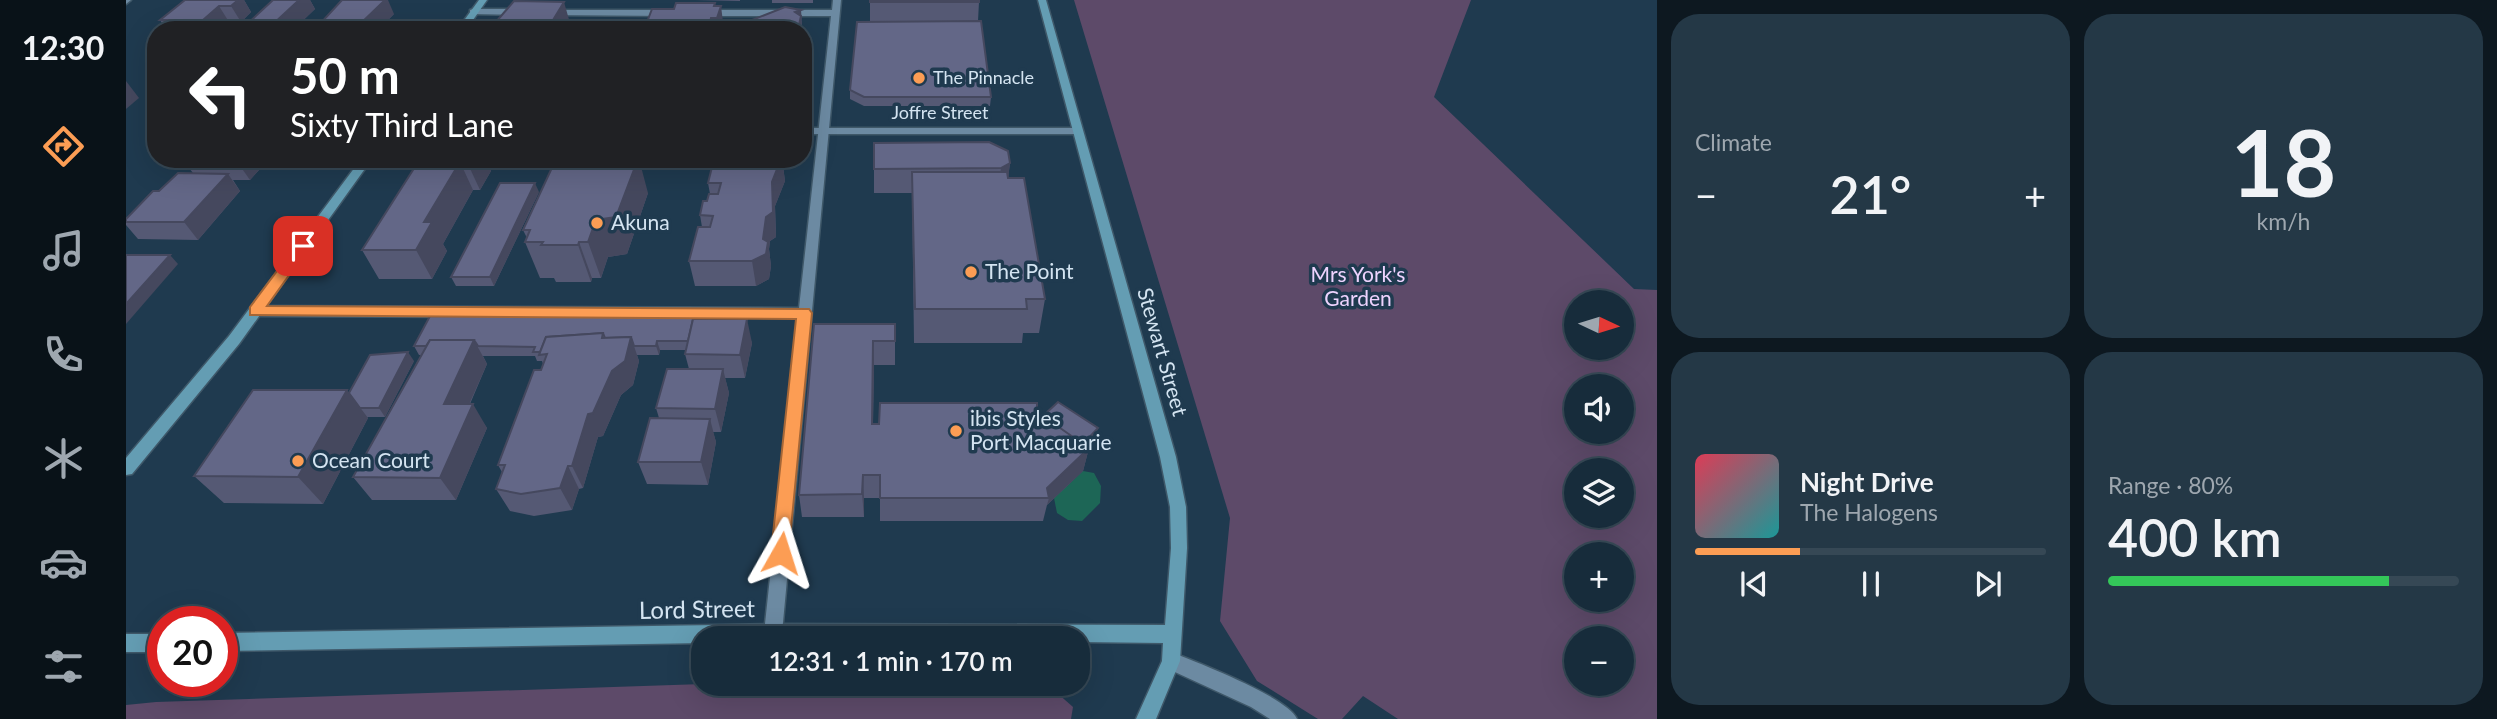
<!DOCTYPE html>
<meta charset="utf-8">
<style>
:root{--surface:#172c3b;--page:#243846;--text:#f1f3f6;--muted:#9ea7af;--line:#364855;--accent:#fc9d54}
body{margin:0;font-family:Lato,sans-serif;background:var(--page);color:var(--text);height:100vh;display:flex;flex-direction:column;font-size:26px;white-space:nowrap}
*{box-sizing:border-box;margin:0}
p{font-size:23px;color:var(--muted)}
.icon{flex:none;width:38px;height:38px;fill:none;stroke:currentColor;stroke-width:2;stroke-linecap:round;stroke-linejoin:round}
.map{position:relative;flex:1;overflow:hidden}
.side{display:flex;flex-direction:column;gap:14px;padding:14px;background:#0d1820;width:840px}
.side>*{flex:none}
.top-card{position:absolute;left:21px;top:21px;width:665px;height:147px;border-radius:28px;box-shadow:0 7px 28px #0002,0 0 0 2px var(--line);background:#202124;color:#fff;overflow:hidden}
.needle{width:46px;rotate:94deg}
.tools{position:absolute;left:1438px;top:290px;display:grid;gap:14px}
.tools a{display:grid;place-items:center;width:70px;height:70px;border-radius:50%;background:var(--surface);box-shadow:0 7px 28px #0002,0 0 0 2px var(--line);font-size:35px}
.speed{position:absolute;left:21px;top:606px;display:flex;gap:14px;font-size:35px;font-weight:700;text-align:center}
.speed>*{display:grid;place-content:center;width:91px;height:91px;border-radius:50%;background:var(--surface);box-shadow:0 7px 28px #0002,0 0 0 2px var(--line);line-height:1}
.speed .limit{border:10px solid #d22;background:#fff;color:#111}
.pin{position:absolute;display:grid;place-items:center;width:60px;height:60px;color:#fff;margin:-30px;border-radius:14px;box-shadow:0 4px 10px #0006}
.me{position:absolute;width:77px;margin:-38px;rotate:6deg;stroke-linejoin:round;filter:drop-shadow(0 0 5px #0008)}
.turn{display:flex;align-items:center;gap:24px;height:147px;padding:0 28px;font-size:32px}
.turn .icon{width:91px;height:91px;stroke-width:2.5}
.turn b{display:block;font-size:49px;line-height:60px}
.big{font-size:52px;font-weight:600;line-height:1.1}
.side .tile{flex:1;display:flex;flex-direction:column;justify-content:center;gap:10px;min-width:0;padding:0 24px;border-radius:28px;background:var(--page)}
.side .dial{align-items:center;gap:0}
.dial b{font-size:91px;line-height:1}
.song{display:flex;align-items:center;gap:21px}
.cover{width:84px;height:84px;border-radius:10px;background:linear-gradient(135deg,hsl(350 70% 55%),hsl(180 70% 35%))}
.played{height:7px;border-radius:4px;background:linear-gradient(90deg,var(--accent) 30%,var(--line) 30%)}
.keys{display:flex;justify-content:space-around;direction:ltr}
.heat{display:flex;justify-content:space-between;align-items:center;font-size:38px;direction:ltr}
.charge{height:10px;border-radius:5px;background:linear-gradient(90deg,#34c759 80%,var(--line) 0)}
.side .tiles{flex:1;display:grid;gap:14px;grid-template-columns:repeat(2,1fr)}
.trip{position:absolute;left:565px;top:626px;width:399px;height:70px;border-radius:28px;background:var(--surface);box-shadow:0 7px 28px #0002,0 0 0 2px var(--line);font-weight:600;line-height:70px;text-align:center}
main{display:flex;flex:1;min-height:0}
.tab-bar{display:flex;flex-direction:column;width:126px;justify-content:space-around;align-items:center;background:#091218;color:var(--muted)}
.tab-bar .icon{width:49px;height:49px}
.tab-bar .active{color:var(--accent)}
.tab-bar b{font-size:32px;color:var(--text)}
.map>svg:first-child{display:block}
.green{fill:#5d4a69;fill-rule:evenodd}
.water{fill:#1d6656}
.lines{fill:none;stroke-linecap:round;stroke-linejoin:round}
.lane-casing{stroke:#3f5869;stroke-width:3}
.street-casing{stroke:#3f5869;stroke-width:3}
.secondary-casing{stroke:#3f5869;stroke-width:3}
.lane{fill:#6c8aa2;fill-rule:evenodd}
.street{fill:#6c8aa2;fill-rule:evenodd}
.secondary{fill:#649db3;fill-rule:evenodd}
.wall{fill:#555974}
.shaded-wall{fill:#45485e}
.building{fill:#636787;stroke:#45485e;stroke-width:2}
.route{fill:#fc9d54;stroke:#a46637;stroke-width:2}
.poi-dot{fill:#fc9d54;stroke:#1f3a4f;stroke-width:2.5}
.labels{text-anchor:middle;stroke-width:7;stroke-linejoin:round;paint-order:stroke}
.far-poi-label{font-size:18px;fill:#d4e4f1;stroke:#1f3a4f;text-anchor:start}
.far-street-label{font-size:18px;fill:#d4e4f1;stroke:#1f3a4f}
.poi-label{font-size:21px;fill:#d4e4f1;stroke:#1f3a4f;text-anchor:start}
.park-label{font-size:21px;fill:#eed3fe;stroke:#1f3a4f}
.street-label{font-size:21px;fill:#d4e4f1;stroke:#1f3a4f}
.near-street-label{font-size:24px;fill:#d4e4f1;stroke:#1f3a4f}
</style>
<main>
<nav class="tab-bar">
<b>12:30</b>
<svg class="icon active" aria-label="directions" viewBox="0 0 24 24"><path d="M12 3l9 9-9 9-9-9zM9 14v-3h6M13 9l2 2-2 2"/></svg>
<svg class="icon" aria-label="music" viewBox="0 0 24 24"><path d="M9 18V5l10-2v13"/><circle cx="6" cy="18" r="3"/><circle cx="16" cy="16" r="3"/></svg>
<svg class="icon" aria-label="phone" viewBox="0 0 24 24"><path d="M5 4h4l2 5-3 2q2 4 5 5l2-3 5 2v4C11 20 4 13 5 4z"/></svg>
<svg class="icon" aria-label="climate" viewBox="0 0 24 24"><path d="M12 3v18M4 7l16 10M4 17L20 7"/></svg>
<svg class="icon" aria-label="car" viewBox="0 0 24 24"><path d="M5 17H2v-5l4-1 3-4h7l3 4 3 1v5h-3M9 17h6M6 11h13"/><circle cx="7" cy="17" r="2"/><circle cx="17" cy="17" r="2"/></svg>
<svg class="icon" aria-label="filters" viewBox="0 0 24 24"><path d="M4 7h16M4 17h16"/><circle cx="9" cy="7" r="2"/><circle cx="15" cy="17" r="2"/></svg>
</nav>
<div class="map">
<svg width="1531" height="719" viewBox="0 0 1531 719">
<rect width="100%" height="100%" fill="#1f3a4f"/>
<!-- green -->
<g class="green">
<path d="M948 0H1345L1308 97 1508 289 1531 290V719H1272L1237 696 1216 719H1192L1131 681 1094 621 1104 518ZM1451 303H1496V348H1451ZM1451 387H1496V432H1451ZM1451 471H1496V516H1451ZM1451 555H1496V600H1451ZM1451 639H1496V684H1451Z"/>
<polygon points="577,684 921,684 947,707 945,719 0,719 0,705 30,702"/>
</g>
<!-- water -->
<polygon class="water" points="957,471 968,473 975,486 974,503 956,521 942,520 931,513 928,498"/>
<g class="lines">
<!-- lane casing -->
<g class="lane-casing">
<g id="lane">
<polygon points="707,0 715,0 656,633 654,639 640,639 638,633 672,318 129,316 122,311 129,306 673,308 705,16 580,16 576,13 580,10 706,10"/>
<polygon points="347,9 395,9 399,12 395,15 344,14 344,10"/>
<polygon points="419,10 542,10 546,13 542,16 422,15 419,14"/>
<path d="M1045 652C1070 662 1162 697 1171 719H1144L1125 707 1038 667 1036 661 1038 655Z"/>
</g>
</g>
<!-- street casing -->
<g class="street-casing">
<g id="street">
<polygon points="0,0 5,0 0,4"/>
<polygon points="677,128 951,128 956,131 951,134 677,134"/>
</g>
</g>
<!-- secondary casing -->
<g class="secondary-casing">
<g id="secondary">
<polygon points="353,0 361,0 340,30 331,30"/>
<polygon points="912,0 920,0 1050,457 1060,507 1061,548 1054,661 1030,719 1010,719 1036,661 1037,643 952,642 952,639 578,639 578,643 96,651 96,633 647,624 1039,625 1045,548 1044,507 1034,457"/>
<polygon points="235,159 246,159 113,344 6,474 0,475 0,458 103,336"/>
<rect x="0" y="634" width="37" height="18"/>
</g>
</g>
<!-- lane -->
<use href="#lane" class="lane"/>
<!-- street -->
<use href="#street" class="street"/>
<!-- secondary -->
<use href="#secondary" class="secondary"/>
</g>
<!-- wall -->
<g class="wall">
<polygon points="59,0 118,0 125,12 115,22 103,22 97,27 119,28 119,26 147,0 184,0 189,9 167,30 41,30 34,20"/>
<polygon points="569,0 614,0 614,1"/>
<rect x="646" y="0" width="41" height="3"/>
<polygon points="744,0 853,2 852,21 865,97 864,106 738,106 724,99 724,90 744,22"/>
<polygon points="590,6 598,30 518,30 548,9"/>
<polygon points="675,10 676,30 622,30 621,22"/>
<polygon points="268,14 252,30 194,30 192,26"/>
<polygon points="143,159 124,180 107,180 114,191 72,240 12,239 0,225 0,219 33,191 67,173 59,163"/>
<polygon points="294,159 360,159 365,171 354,190 347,190 317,244 321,251 306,279 253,279 236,250"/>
<polygon points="588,159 656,159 659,181 649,206 650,237 644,241 643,249 645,266 643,279 630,286 569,286 563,261 576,227 574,215 584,194 582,183"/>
<polygon points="884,163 882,178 919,299 913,333 897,333 896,343 788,343 786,193 748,193 748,169"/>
<polygon points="413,192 368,286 330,286 325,277"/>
<polygon points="522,193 501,254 482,257 475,278 466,278 465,282 430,282 428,278 414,278 399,242 401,238 397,230"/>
<polygon points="617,319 626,343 619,378 599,378 603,393 595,432 587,432 590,442 582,485 521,484 512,462 533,418 530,408 563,369 559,354 560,350 534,350 533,355 511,355 513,361 507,385 495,395 477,436 472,437 457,488 453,489 446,510 408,516 384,511 370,489 376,472 372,465 417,364 416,361 411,361 409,356 357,356 361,364 344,404 361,428 330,500 246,500 227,477 295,355 293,355 288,346"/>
<polygon points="688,324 769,324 769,365 748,365 747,424 911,411 918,416 970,437 961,446 963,448 957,471 921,505 917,521 754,521 754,498 738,498 738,517 676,517 673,495"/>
<polygon points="288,361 259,417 241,417 242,418 197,504 98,503 68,476 221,390 223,393"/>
</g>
<!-- shaded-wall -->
<g class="shaded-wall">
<polygon points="112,0 118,0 125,12 115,22 105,6"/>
<polygon points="173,0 184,0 189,9 167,30 147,30 145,26"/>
<polygon points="259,0 262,0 268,14 252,30 234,30 232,26"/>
<polygon points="438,2 446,30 426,30 424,25"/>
<polygon points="589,3 591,17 595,6 598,30 593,30 588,6"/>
<polygon points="93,6 103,22 94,30 83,30 77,20"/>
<polygon points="675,10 676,30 667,30 669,12"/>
<polygon points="0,81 13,98 0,109"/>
<polygon points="116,159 143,159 124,180 112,163"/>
<polygon points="343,159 360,159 365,171 354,190 341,162"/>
<polygon points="496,159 513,159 522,193 501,254 482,257 475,278 462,242"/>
<polygon points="655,159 656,159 659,181 649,206 650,237 644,241 643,249 645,266 643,279 630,286 626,261 637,239 646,182"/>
<polygon points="334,162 347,190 317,244 321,251 306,279 290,250 298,222"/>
<polygon points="884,163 881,187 872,192 875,168"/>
<polygon points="102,174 114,191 72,240 58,222"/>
<polygon points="409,183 413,192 368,286 364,277"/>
<polygon points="453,242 466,278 465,282 452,245"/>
<polygon points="44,255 52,264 0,324 0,304"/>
<polygon points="621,319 626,343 619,378 614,355"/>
<polygon points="505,337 513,361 507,385 495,395 477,436 472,437 457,488 446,466 462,414"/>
<polygon points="348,340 361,364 333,427 318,404"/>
<polygon points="531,341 534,350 533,355 530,346"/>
<polygon points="747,341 748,365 746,447 746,424"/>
<polygon points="282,352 288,361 259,417 253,408"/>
<polygon points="597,369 603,393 595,432 589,409"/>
<polygon points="221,390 242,418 197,504 172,477"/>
<polygon points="347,404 361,428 330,500 314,478"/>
<polygon points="584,419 590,442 582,485 575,462"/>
<polygon points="972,428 970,437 945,462 948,453"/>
<polygon points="963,448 957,471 921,505 923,498 921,488"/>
<polygon points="442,466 453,489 446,510 434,488"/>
<polygon points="737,475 738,498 738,517 736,494"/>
</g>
<!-- building -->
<g class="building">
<polygon points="59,0 112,0 105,6 93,6 77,20 34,20"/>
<polygon points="147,0 173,0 145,26 119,26"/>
<polygon points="216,0 259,0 232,26 192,26"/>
<rect x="744" y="0" width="109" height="2"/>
<polygon points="388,1 438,2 424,25 431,30 363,30"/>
<polygon points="550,3 589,3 588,6 595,6 591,18 585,18 584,22 590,22 588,30 518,30 526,9 548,9"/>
<polygon points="659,7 675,10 669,12 675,16 673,25 667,29 668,30 636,30 621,22"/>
<polygon points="855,21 865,97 738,97 724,90 731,22"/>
<polygon points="91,27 119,28 120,29 89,30"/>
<polygon points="863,142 882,151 884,163 875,168 748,169 748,143"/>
<polygon points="62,159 116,159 112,163 59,163"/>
<polygon points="294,159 343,159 341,162 334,162 298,222 306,222 290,250 236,250"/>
<polygon points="430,159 512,159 490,217 470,220 462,242 453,242 452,245 415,245 417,242 399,242 404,230 397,230"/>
<polygon points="588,159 655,159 646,182 647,212 640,217 637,239 642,242 640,254 626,261 563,261 572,227 584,227 587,216 574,215 577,201 581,201 583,194 592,194 595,183 582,183"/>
<polygon points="786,172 881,172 882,178 898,178 919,299 900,299 901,309 789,309"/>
<polygon points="52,173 102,174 58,222 0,222 0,219 27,191 33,191"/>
<polygon points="374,183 409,183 364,277 325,277"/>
<polygon points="0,255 44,255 0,304"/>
<polygon points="304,316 616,317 616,319 567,319 562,341 531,341 530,346 508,346 505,337 479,338 477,333 420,337 414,352 407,352 409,347 352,346 348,340 304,340 300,346 288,346"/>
<polygon points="567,319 621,319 614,355 559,354"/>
<polygon points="688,324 769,324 769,341 747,341 746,424 753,424 754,403 911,403 911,411 963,448 921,488 923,498 754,498 754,475 737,475 736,494 673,495"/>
<polygon points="477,333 476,338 505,337 499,361 486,371 467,413 462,414 446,466 442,466 434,488 395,494 370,489 379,465 372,465 408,370 415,370 421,354 413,355 420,337"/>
<polygon points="304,340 348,340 318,404 347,404 314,478 227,477"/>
<polygon points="282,352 253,408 234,408 223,393 244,355"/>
<polygon points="541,369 597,369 589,409 530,408"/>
<polygon points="127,390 221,390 172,477 68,476"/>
<polygon points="932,402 972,428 957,444 917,416"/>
<polygon points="524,418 584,419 575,462 512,462"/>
</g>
<!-- route -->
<polygon class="route" points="177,241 184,246 141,306 683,309 686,313 662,559 655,562 648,559 645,553 670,319 124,315 124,307 172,243"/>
<!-- markers -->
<g class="poi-dot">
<circle cx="793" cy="78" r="7"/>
<circle cx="471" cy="223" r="7"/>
<circle cx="845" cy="272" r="7"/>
<circle cx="830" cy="431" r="7"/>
<circle cx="172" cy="461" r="7"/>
</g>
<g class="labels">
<!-- far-poi labels -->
<g class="far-poi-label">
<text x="807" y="84">The Pinnacle</text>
</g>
<!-- far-street labels -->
<g class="far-street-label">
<text x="814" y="119">Joffre Street</text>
</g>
<!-- poi labels -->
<g class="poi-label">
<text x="485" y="230">Akuna</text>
<text x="859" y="279">The Point</text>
<text x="844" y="426">ibis Styles<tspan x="844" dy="24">Port Macquarie</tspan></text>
<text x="186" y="468">Ocean Court</text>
</g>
<!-- park labels -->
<g class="park-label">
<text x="1232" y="282">Mrs York's<tspan x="1232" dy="24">Garden</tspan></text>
</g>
<!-- street labels -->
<g class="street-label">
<text transform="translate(1036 352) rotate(74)" y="7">Stewart Street</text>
</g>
<!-- near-street labels -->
<g class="near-street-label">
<text transform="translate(571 610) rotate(-1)" y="8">Lord Street</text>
</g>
</g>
</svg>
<div class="tools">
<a><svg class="needle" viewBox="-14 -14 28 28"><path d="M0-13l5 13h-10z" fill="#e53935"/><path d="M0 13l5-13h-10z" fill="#9ea7af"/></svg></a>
<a><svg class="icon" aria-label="sound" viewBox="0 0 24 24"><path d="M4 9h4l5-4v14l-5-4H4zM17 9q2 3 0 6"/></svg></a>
<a><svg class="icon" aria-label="layers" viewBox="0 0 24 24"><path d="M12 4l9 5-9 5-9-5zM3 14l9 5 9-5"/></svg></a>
<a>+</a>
<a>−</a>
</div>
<div class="speed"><div class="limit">20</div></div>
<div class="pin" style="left:177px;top:246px;background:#d93025"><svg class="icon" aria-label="arrive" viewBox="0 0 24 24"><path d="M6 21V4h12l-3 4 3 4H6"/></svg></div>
<svg class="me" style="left:655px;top:553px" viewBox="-20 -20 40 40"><path d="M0-17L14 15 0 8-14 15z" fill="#fc9d54" stroke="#fff" stroke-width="4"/></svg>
<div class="trip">12:31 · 1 min · 170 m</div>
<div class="top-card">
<div class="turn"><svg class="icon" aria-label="left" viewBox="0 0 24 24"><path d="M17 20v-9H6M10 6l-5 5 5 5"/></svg><div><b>50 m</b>Sixty Third Lane</div></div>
</div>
</div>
<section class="side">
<div class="tiles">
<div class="tile"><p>Climate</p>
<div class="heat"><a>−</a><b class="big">21°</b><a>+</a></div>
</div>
<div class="tile dial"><b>18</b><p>km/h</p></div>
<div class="tile">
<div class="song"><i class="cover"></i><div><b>Night Drive</b><p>The Halogens</p></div></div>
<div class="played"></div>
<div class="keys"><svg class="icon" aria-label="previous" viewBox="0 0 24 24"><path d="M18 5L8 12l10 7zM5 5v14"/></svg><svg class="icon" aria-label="pause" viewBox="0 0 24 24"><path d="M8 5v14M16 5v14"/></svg><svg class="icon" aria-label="next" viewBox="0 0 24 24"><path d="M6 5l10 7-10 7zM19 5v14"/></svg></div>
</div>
<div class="tile"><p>Range · 80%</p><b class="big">400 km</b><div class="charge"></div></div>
</div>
</section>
</main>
